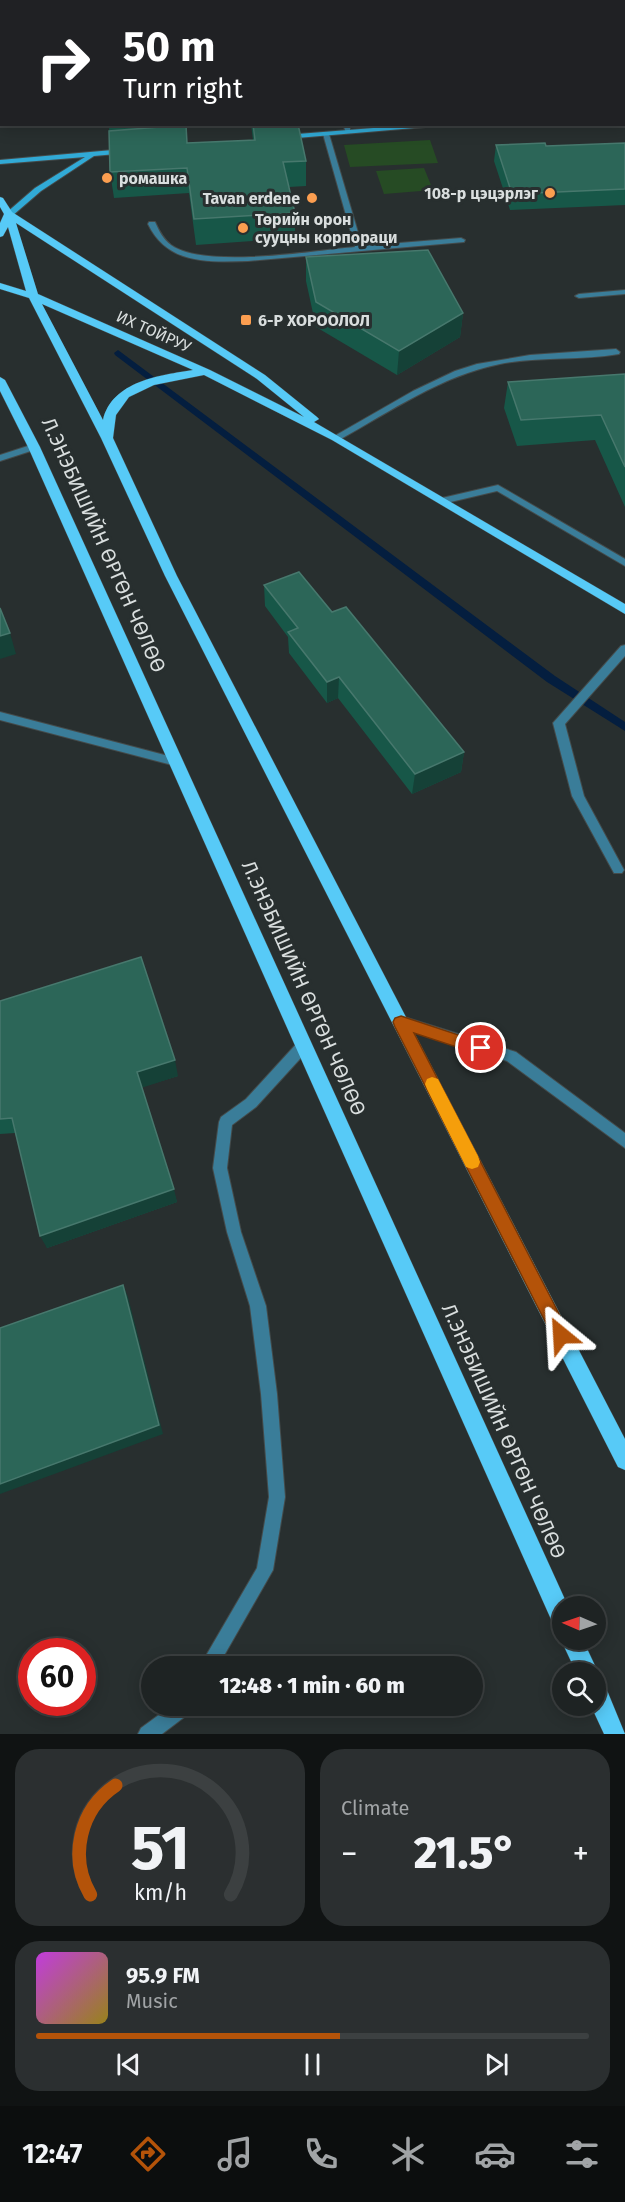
<!DOCTYPE html>
<meta charset="utf-8">
<style>
:root{--surface:#1e2323;--page:#2b2f30;--text:#f1f3f6;--muted:#a1a4a6;--line:#3c4041;--accent:#b45309}
body{margin:0;font-family:"Fira Sans",sans-serif;background:var(--page);color:var(--text);height:100vh;display:flex;flex-direction:column;font-size:22px;white-space:nowrap}
*{box-sizing:border-box;margin:0}
p{font-size:20px;color:var(--muted)}
.icon{flex:none;width:33px;height:33px;fill:none;stroke:currentColor;stroke-width:2;stroke-linecap:round;stroke-linejoin:round}
.map{position:relative;height:1734px;overflow:hidden}
.side{display:flex;flex-direction:column;gap:15px;padding:15px;background:#101313;flex:1}
.side>*{flex:none}
.top-card{position:absolute;left:0px;top:0px;width:626px;height:126px;box-shadow:0 3px 15px #0003,0 0 0 2px var(--line);background:#202124;color:#fff;overflow:hidden}
.needle{width:39px;rotate:272deg}
.buttons{position:absolute;left:552px;top:1596px;display:grid;gap:12px}
.buttons a{display:grid;place-items:center;width:54px;height:54px;border-radius:50%;background:var(--surface);box-shadow:0 3px 15px #0003,0 0 0 2px var(--line);font-size:30px}
.speed{position:absolute;left:18px;top:1638px;display:flex;gap:12px;font-size:30px;font-weight:700;text-align:center}
.speed>*{display:grid;place-content:center;width:78px;height:78px;border-radius:50%;background:var(--surface);box-shadow:0 3px 15px #0003,0 0 0 2px var(--line);line-height:1}
.speed .limit{border:9px solid #d22;background:#fff;color:#111}
.pin{position:absolute;display:grid;place-items:center;width:51px;height:51px;color:#fff;margin:-26px;border:3px solid #fff;border-radius:50%;box-shadow:0 2px 6px #0007}
.me{position:absolute;width:66px;margin:-33px;rotate:333deg;stroke-linejoin:round;filter:drop-shadow(0 0 4px #0008)}
.turn{display:flex;align-items:center;gap:21px;height:126px;padding:0 24px;font-size:27px}
.turn .icon{width:78px;height:78px;stroke-width:2.5}
.turn b{display:block;font-size:42px;line-height:51px}
.big{font-size:45px;font-weight:800;line-height:1.1}
.side .card{flex:1;display:flex;flex-direction:column;justify-content:center;gap:9px;min-width:0;padding:0 21px;border-radius:24px;background:var(--page)}
.side .dial{align-items:center;gap:0}
.dial svg{height:156px;overflow:visible;fill:none;stroke:var(--line);stroke-width:7;stroke-linecap:round;text-anchor:middle}
.dial text{fill:var(--text);stroke:none}
.song{display:flex;align-items:center;gap:18px}
.cover{width:72px;height:72px;border-radius:9px;background:linear-gradient(135deg,hsl(290 70% 55%),hsl(50 70% 35%))}
.played{height:6px;border-radius:3px;background:linear-gradient(90deg,var(--accent) 55%,var(--line) 55%)}
.keys{display:flex;justify-content:space-around;direction:ltr}
.heat{display:flex;justify-content:space-between;align-items:center;font-size:33px;direction:ltr}
.side .tiles{flex:1;display:grid;gap:15px;grid-template-columns:1fr 1fr}
.card:last-child{grid-column:span 2}
.trip{position:absolute;left:141px;top:1656px;width:342px;height:60px;border-radius:30px;background:var(--surface);box-shadow:0 3px 15px #0003,0 0 0 2px var(--line);font-weight:800;line-height:60px;text-align:center}
.tabs{display:flex;height:96px;justify-content:space-around;align-items:center;background:#0c0e0e;color:var(--muted)}
.tabs .icon{width:42px;height:42px}
.tabs .on{color:var(--accent)}
.tabs b{font-size:27px;color:var(--text)}
.map>svg:first-child{display:block}
.green{fill:#264b24}
.lines{fill:none;stroke-linecap:round;stroke-linejoin:round}
.stream{fill:#041e3f;fill-rule:evenodd}
.lane-casing{stroke:#444b4b;stroke-width:2}
.street-casing{stroke:#444b4b;stroke-width:2}
.secondary-casing{stroke:#444b4b;stroke-width:2}
.primary-casing{stroke:#444b4b;stroke-width:1}
.lane{fill:#3a7d99;fill-rule:evenodd}
.street{fill:#3a7d99;fill-rule:evenodd}
.secondary{fill:#31aad6;fill-rule:evenodd}
.primary{fill:#57caf7;fill-rule:evenodd}
.wall{fill:#175748}
.shaded-wall{fill:#154137}
.building{fill:#2c6658;stroke:#47786d;stroke-width:1.5}
.route{fill:#b45309;stroke:#753606;stroke-width:1.5}
.slow{fill:#f59e0b}
.poi-dot{fill:#fb9e50;stroke:#282f2f;stroke-width:2}
.labels{text-anchor:middle;stroke-width:6;stroke-linejoin:round;paint-order:stroke}
.far-poi-label{font-size:16px;font-weight:bold;fill:#d9dede;stroke:#282f2f;text-anchor:start}
.far-street-label{font-size:16px;fill:#d9dede;stroke:#282f2f}
.street-label{font-size:20px;fill:#d9dede;stroke:#282f2f}
</style>
<div class="map">
<svg width="625" height="1734" viewBox="0 0 625 1734">
<rect width="100%" height="100%" fill="#282f2f"/>
<!-- green -->
<g class="green">
<polygon points="430,140 438,163 350,167 344,145"/>
<polygon points="424,168 433,190 384,194 376,171"/>
</g>
<g class="lines">
<!-- stream -->
<polygon class="stream" points="118,350 555,676 625,722 625,731 547,682 115,355 114,353"/>
<!-- lane casing -->
<g class="lane-casing">
<g id="lane">
<polygon points="343,124 350,124 350,133 346,133"/>
<path d="M326 132 329 134 362 246 461 238 465 240 464 242 248 261C208 262 168 265 148 224L149 222H155C159 231 163 239 171 245 205 269 312 251 355 247L323 134Z"/>
<polygon points="625,290 625,294 579,298 575,296 579,294"/>
<path d="M616 349 620 352 619 354C580 361 539 356 500 364 441 376 391 411 339 440L336 441 331 438 413 391 455 371 477 364 530 355Z"/>
<polygon points="498,485 625,559 625,566 497,491 442,504 437,501 442,498"/>
<polygon points="625,645 625,656 565,724 584,796 624,870 622,873 614,873 572,796 553,723 621,646"/>
<polygon points="0,712 176,758 182,762 176,766 0,720"/>
<polygon points="401,1016 516,1052 625,1133 625,1148 507,1061 396,1026 394,1022 396,1018"/>
</g>
</g>
<!-- street casing -->
<g class="street-casing">
<g id="street">
<polygon points="34,444 39,447 37,449 0,461 0,455"/>
<polygon points="304,1039 309,1041 311,1045 309,1049 256,1107 232,1125 227,1168 241,1232 266,1306 277,1394 285,1497 273,1570 218,1666 200,1666 257,1568 269,1497 261,1394 250,1306 227,1232 213,1168 219,1122 221,1117 246,1099 299,1041"/>
<polygon points="171,1706 194,1706 191,1712 162,1734 138,1734 141,1728"/>
</g>
</g>
<!-- secondary casing -->
<g class="secondary-casing">
<g id="secondary">
<rect x="624" y="111" width="1" height="4"/>
<polygon points="424,124 461,124 285,139 282,137 285,135"/>
<polygon points="124,149 127,149 127,153 94,156 41,191 12,216 5,214 35,188 85,157 0,164 0,160"/>
</g>
</g>
<!-- primary casing -->
<g class="primary-casing">
<g id="primary">
<path d="M0 197 3 198 12 212 265 375 317 417 319 419 314 422 625 604V614L332 440 204 375 154 385 129 397 116 415 113 438 177 576 625 1439V1470L618 1467 165 576 101 438 29 298 0 289V283L26 291 8 227 3 236 0 237V223L4 214 0 207ZM16 223 257 379 304 417 210 370 38 294ZM42 304 193 370C161 375 112 381 103 420Z"/>
<polygon points="0,377 5,380 40,447 568,1606 562,1606 562,1629 554,1626 28,447 0,391"/>
<polygon points="562,1637 562,1640 583,1640 598,1672 596,1678 596,1672 576,1672 561,1640"/>
<polygon points="596,1680 604,1683 625,1734 604,1734 591,1706 596,1706"/>
</g>
</g>
<!-- lane -->
<use href="#lane" class="lane"/>
<!-- street -->
<use href="#street" class="street"/>
<!-- secondary -->
<use href="#secondary" class="secondary"/>
<!-- primary -->
<use href="#primary" class="primary"/>
</g>
<!-- wall -->
<g class="wall">
<polygon points="625,0 625,73 624,73 624,2"/>
<polygon points="109,124 186,124 187,143 253,140 251,124 298,124 306,161 306,186 289,187 295,213 295,238 196,245 189,193 114,198 110,172"/>
<polygon points="625,143 625,205 510,210 494,161 496,145 546,146"/>
<polygon points="306,257 463,313 460,337 397,375 316,327 306,281"/>
<polygon points="625,374 625,507 595,440 517,446 504,408 508,382"/>
<polygon points="264,585 332,612 464,752 461,772 412,794 338,698 327,703 289,653 288,637 265,606"/>
<polygon points="0,1001 178,1076 142,1087 177,1202 47,1248 15,1133 0,1134"/>
</g>
<!-- shaded-wall -->
<g class="shaded-wall">
<polygon points="463,313 460,337 397,375 399,351"/>
<polygon points="10,633 16,654 0,659 0,636"/>
<polygon points="339,677 338,698 327,703 327,682"/>
<polygon points="464,752 461,772 412,794 415,774"/>
<polygon points="175,1060 178,1076 141,1088 137,1072"/>
<polygon points="174,1189 177,1202 47,1248 40,1236"/>
<polygon points="123,1285 128,1297 163,1434 0,1494 0,1484"/>
</g>
<!-- building -->
<g class="building">
<polygon points="65,0 625,0 625,49 624,49 624,2 65,2"/>
<polygon points="253,124 298,124 306,161 283,162 295,213 194,219 187,168 110,172 109,131 186,125 187,143 255,140"/>
<polygon points="545,143 546,146 625,143 625,189 512,194 496,145"/>
<polygon points="428,250 463,313 399,351 316,302 306,257"/>
<polygon points="625,374 625,467 601,415 521,420 508,382"/>
<polygon points="299,572 332,612 346,607 464,752 415,774 339,677 327,682 288,632 298,628 264,585"/>
<polygon points="0,608 10,633 0,636"/>
<polygon points="141,957 175,1060 137,1072 174,1189 40,1236 12,1118 0,1119 0,1001"/>
<polygon points="123,1285 159,1425 0,1484 0,1328"/>
</g>
<!-- route -->
<polygon class="route" points="401,1016 486,1044 488,1048 486,1053 481,1055 414,1033 567,1329 570,1335 567,1341 561,1344 555,1341 395,1027 393,1022 395,1018"/>
<!-- slow -->
<polygon class="slow" points="432,1077 438,1079 478,1156 480,1162 478,1167 472,1169 466,1167 427,1089 425,1084 427,1079"/>
<!-- markers -->
<g class="poi-dot">
<circle cx="107" cy="178" r="6"/>
<circle cx="550" cy="193" r="6"/>
<circle cx="312" cy="198" r="6"/>
<circle cx="243" cy="228" r="6"/>
<rect x="240" y="314" width="12" height="12" rx="3"/>
</g>
<g class="labels">
<!-- far-poi labels -->
<g class="far-poi-label">
<text x="119" y="184">ромашка</text>
<text x="538" y="199" text-anchor="end">108-р цэцэрлэг</text>
<text x="300" y="204" text-anchor="end">Tavan erdene</text>
<text x="255" y="225">Төрийн орон<tspan x="255" dy="18">сууцны корпораци</tspan></text>
<text x="258" y="326">6-Р ХОРООЛОЛ</text>
</g>
<!-- far-street labels -->
<g class="far-street-label">
<text transform="translate(154 331) rotate(24)" y="6">ИХ ТОЙРУУ</text>
</g>
<!-- street labels -->
<g class="street-label">
<text transform="translate(104 545) rotate(66)" y="7">Л.ЭНЭБИШИЙН ӨРГӨН ЧӨЛӨӨ</text>
<text transform="translate(304 988) rotate(66)" y="7">Л.ЭНЭБИШИЙН ӨРГӨН ЧӨЛӨӨ</text>
<text transform="translate(504 1431) rotate(66)" y="7">Л.ЭНЭБИШИЙН ӨРГӨН ЧӨЛӨӨ</text>
</g>
</g>
</svg>
<div class="buttons">
<a><svg class="needle" viewBox="-14 -14 28 28"><path d="M0-13l5 13h-10z" fill="#e53935"/><path d="M0 13l5-13h-10z" fill="#a1a4a6"/></svg></a>
<a><svg class="icon" aria-label="search" viewBox="0 0 24 24"><circle cx="10" cy="10" r="6"/><path d="M15 15l6 6"/></svg></a>
</div>
<div class="speed"><div class="limit">60</div></div>
<div class="pin" style="left:481px;top:1048px;background:#d93025"><svg class="icon" aria-label="arrive" viewBox="0 0 24 24"><path d="M6 21V4h12l-3 4 3 4H6"/></svg></div>
<svg class="me" style="left:561px;top:1335px" viewBox="-20 -20 40 40"><path d="M0-17L14 15 0 8-14 15z" fill="#b45309" stroke="#fff" stroke-width="4"/></svg>
<div class="trip">12:48 · 1 min · 60 m</div>
<div class="top-card">
<div class="turn"><svg class="icon" aria-label="right" viewBox="0 0 24 24"><path d="M7 20v-9h11M14 6l5 5-5 5"/></svg><div><b>50 m</b>Turn right</div></div>
</div>
</div>
<section class="side">
<div class="tiles">
<div class="card dial"><svg viewBox="0 0 100 80">
<path d="M14 69A42 42 0 1 1 86 69"/>
<path d="M14 69A42 42 0 0 1 27 13" stroke="#b45309"/>
<text x="50" y="56" font-size="32" font-weight="700">51</text>
<text x="50" y="72" font-size="11">km/h</text>
</svg></div>
<div class="card"><p>Climate</p>
<div class="heat"><a>−</a><b class="big">21.5°</b><a>+</a></div>
</div>
<div class="card">
<div class="song"><i class="cover"></i><div><b>95.9 FM</b><p>Music</p></div></div>
<div class="played"></div>
<div class="keys"><svg class="icon" aria-label="previous" viewBox="0 0 24 24"><path d="M18 5L8 12l10 7zM5 5v14"/></svg><svg class="icon" aria-label="pause" viewBox="0 0 24 24"><path d="M8 5v14M16 5v14"/></svg><svg class="icon" aria-label="next" viewBox="0 0 24 24"><path d="M6 5l10 7-10 7zM19 5v14"/></svg></div>
</div>
</div>
</section>
<nav class="tabs">
<b>12:47</b>
<svg class="icon on" aria-label="directions" viewBox="0 0 24 24"><path d="M12 3l9 9-9 9-9-9zM9 14v-3h6M13 9l2 2-2 2"/></svg>
<svg class="icon" aria-label="music" viewBox="0 0 24 24"><path d="M9 18V5l10-2v13"/><circle cx="6" cy="18" r="3"/><circle cx="16" cy="16" r="3"/></svg>
<svg class="icon" aria-label="phone" viewBox="0 0 24 24"><path d="M5 4h4l2 5-3 2q2 4 5 5l2-3 5 2v4C11 20 4 13 5 4z"/></svg>
<svg class="icon" aria-label="climate" viewBox="0 0 24 24"><path d="M12 3v18M4 7l16 10M4 17L20 7"/></svg>
<svg class="icon" aria-label="car" viewBox="0 0 24 24"><path d="M5 17H2v-5l4-1 3-4h7l3 4 3 1v5h-3M9 17h6M6 11h13"/><circle cx="7" cy="17" r="2"/><circle cx="17" cy="17" r="2"/></svg>
<svg class="icon" aria-label="filters" viewBox="0 0 24 24"><path d="M4 7h16M4 17h16"/><circle cx="9" cy="7" r="2"/><circle cx="15" cy="17" r="2"/></svg>
</nav>
